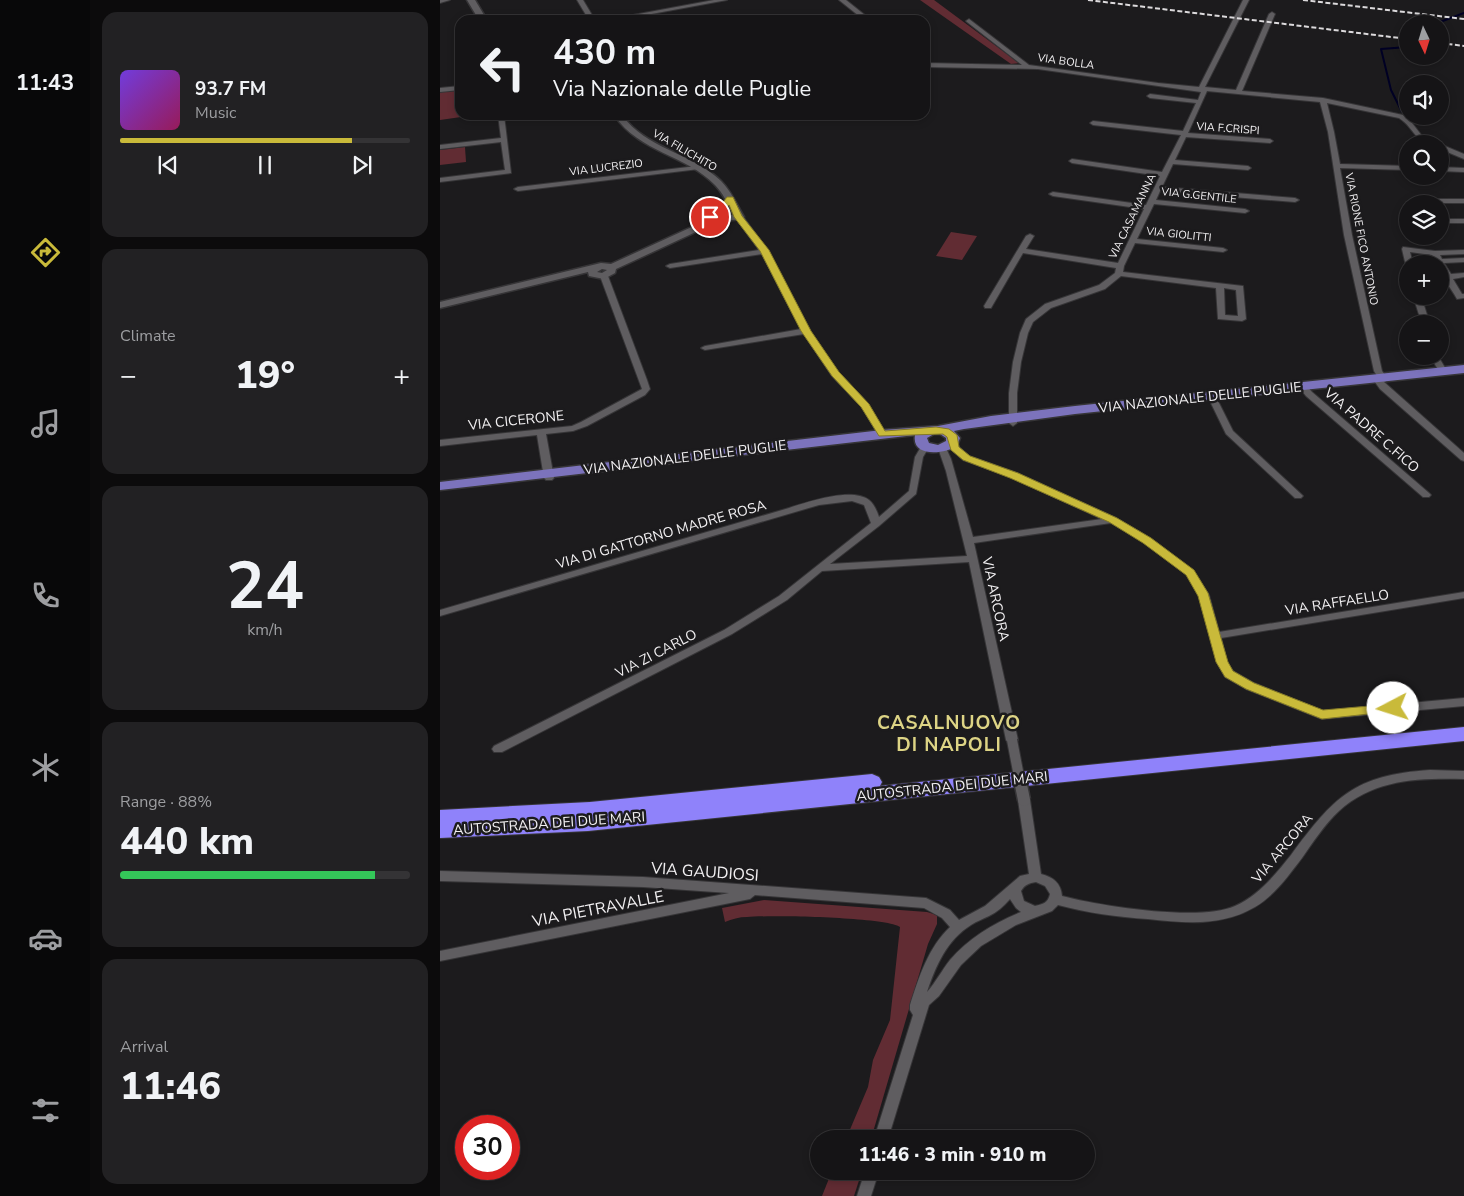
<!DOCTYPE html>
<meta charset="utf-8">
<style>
:root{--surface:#151416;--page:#222123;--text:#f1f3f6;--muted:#9d9ea1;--line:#343335;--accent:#c9ba3a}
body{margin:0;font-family:"Nunito Sans",sans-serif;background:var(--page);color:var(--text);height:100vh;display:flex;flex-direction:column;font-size:19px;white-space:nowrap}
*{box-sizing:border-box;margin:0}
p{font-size:16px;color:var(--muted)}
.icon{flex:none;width:28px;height:28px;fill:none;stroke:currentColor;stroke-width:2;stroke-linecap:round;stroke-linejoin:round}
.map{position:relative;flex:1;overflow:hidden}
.panel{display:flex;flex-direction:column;gap:12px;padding:12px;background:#0c0b0c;width:350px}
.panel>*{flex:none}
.top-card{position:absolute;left:15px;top:15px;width:475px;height:105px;border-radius:15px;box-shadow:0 2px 8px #0003,0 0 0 1px var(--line);background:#151416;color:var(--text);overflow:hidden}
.needle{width:32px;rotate:176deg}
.controls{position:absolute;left:959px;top:15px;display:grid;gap:10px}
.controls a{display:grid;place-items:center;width:50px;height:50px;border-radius:50%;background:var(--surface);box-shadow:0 2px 8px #0003,0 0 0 1px var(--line);font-size:25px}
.speed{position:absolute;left:15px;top:1115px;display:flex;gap:10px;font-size:25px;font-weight:700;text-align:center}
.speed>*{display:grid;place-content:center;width:65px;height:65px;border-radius:50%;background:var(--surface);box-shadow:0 2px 8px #0003,0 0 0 1px var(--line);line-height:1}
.speed .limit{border:8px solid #d22;background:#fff;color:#111}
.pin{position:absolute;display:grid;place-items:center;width:42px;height:42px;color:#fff;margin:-21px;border:2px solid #fff;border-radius:50%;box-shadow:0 1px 5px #0007}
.me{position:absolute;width:55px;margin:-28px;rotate:265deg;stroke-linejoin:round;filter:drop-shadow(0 0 4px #0008)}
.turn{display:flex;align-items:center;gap:18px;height:105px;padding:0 15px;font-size:22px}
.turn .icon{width:65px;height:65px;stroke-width:2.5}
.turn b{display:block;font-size:35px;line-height:42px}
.big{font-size:38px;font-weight:800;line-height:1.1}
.panel .tile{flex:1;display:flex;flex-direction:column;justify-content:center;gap:8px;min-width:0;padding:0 18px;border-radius:15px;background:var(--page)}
.panel .dial{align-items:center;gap:0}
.dial b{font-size:65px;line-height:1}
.song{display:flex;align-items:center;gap:15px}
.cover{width:60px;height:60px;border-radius:8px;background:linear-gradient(135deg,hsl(260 70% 55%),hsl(330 70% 35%))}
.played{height:5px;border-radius:2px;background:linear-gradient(90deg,var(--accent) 80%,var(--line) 80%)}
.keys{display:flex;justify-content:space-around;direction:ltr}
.heat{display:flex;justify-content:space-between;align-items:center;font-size:28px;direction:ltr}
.charge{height:8px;border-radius:4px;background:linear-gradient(90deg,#34c759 88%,var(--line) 0)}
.trip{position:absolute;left:370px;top:1130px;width:285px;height:50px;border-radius:25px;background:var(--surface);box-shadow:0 2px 8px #0003,0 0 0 1px var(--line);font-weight:800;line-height:50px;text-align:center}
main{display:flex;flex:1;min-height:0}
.tabs{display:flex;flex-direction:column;width:90px;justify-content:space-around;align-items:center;background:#080809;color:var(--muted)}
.tabs .icon{width:35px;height:35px}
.tabs .selected{color:var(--accent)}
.tabs b{font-size:22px;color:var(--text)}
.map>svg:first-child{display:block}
.green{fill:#612c33}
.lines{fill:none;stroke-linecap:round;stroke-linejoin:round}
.stream{stroke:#000024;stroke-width:2}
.minor-casing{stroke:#363537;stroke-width:2}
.tertiary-casing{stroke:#363537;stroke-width:3}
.primary-casing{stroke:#363537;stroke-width:3}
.motorway-casing{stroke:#363537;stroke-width:2}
.minor{fill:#5f5d60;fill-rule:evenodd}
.tertiary{fill:#5f5d60;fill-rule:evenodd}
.primary{fill:#7c73bc;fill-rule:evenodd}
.motorway{fill:#8f82fa;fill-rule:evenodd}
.rail{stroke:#dcdadc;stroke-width:2;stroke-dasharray:5 2.5;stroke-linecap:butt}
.minor-bridge-far1-casing{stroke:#363537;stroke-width:12;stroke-linecap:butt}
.minor-bridge-casing{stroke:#363537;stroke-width:15;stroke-linecap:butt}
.minor-bridge-far1{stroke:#5f5d60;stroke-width:10}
.minor-bridge{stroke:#5f5d60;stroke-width:12}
.route{fill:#c9ba3a;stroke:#837926}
.labels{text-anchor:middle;stroke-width:5;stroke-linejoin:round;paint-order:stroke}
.far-street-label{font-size:11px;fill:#f2f0f2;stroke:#1c1b1d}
.street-label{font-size:14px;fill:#f2f0f2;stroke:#1c1b1d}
.near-street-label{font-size:16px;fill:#f2f0f2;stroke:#1c1b1d}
.district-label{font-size:19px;font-weight:bold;letter-spacing:1px;fill:#ddd485;stroke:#1c1b1d}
</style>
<main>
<nav class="tabs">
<b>11:43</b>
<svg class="icon selected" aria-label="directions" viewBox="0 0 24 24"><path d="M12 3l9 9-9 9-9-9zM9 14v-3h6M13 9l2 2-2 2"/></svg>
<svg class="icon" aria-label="music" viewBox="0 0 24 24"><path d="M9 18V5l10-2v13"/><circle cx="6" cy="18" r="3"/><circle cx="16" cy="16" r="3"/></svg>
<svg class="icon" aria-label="phone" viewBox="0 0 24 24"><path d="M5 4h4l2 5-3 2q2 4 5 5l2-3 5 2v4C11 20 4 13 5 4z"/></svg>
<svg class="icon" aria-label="climate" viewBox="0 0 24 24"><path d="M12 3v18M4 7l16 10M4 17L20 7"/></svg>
<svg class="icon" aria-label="car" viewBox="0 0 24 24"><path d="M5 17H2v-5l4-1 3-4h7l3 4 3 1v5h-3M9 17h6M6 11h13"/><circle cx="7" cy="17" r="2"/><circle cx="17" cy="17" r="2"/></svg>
<svg class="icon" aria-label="filters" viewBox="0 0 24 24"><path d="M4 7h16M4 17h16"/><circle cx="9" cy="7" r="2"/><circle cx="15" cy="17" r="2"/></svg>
</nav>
<section class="panel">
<div class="tile">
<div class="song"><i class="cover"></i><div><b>93.7 FM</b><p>Music</p></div></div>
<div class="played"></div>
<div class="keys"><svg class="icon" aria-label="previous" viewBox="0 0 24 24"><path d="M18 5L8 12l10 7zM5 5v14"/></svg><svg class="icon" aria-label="pause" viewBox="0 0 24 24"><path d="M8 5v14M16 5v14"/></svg><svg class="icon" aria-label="next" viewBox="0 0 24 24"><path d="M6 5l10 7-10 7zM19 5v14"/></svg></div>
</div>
<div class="tile"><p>Climate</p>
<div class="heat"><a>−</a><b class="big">19°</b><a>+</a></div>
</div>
<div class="tile dial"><b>24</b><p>km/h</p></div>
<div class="tile"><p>Range · 88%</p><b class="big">440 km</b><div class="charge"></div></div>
<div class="tile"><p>Arrival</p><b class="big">11:46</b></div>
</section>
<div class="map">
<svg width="1024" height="1196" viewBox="0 0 1024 1196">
<rect width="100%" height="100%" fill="#1c1b1d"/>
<!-- green -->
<g class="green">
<polygon points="480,0 494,0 579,63 571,64"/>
<polygon points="14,91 14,102 20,103 20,115 35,115 0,120 0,92"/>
<polygon points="25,147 26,162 0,165 0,150"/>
<polygon points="511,232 537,236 522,260 496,256"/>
<path d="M324 900 487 912 497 915V924L488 944 431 1139H406L428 1087 433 1060 450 1020 460 927C446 917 329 915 307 917 299 917 292 919 285 922L282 908Z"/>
<polygon points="392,1171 422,1171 414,1196 382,1196"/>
</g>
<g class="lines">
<!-- stream -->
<g class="stream">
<polyline points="978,24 1000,22 1024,13"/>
<polyline points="962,112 951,90 941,49 968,47"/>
</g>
<!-- minor casing -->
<g class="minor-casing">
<g id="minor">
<polygon points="0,0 10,0 0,3"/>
<polygon points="137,0 143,0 155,20 149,20"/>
<polygon points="274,0 287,0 179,20 166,20"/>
<polygon points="399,0 406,0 431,20 424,20"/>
<path d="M803 0H809L765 87 796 90 829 14 832 12 835 14 802 91 883 98 963 115 969 119 982 136 997 144C974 144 975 128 959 118L887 103 894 132 900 164 968 166V170L900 168 912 235 942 371 949 380 944 382 1024 453V461L1021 460 940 389 932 378 937 376 934 371 904 235 888 132 880 102 767 91 748 133 830 139 833 141 830 143 746 137 735 160 808 166 811 168 808 170 733 164 722 187 855 198 859 200 855 202 720 191 716 200 805 209 809 211 805 213 714 204 697 239 783 248 787 250 783 252 695 243 684 266 683 272 803 286 806 319 802 321 778 319 776 288 681 276 665 289 611 308 593 322 588 333 581 362 577 393V423L573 426 569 423V393L573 362 580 333 586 319 605 304 659 285 675 273 676 268 583 253 551 308H545L544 306 586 236 590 234 594 236 586 249 678 263 704 209 613 196 609 194 613 192 706 205 720 176 632 163 629 161 632 159 722 172 741 135 653 125 650 123 653 121 743 131 756 103 710 98 707 96 710 94 758 100 761 92 598 69 485 67V63L582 65 527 22 526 21 529 19 589 65 718 83 759 87ZM784 288 796 290 798 316 785 315Z"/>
<polygon points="20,86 20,90 0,92 0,88"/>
<polygon points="58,115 64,115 71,173 0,182 0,178 65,170 61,142 0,149 0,145 61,138"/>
<polygon points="1000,144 1024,154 1024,159 1000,149"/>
<polygon points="257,166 259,167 259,169 78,191 74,189 78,187"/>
<polygon points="1000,167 1024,168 1024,172 1000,171"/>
<polygon points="978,199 1024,199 1024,203 981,203 977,201"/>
<polygon points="296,215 302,215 328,251 370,331 398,372 428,404 446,434 445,436 439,436 422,407 392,376 364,334 265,350 261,348 265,346 361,329 322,254 230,268 226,266 230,264 319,250 295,217"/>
<rect x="1000" y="219" width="24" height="4"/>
<path d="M963 247 995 251 1024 250V254L1000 255 1002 259 1024 258V262L1004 263 1011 274 1024 273V277L1013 279 1022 294H1024V298L1017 299C1011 288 1000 276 1000 264H997L992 255 970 252 973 264H968L966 266 962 249Z"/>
<polygon points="161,274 164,274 168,276 207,380 210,389 205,395 147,426 133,431 106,434 114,478 112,480 106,480 104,478 97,435 0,446 0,440 132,426 141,422 202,389 160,276"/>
<polygon points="973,296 981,296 990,324 982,324"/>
<polygon points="990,356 998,356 1007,371 1006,373 1000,373"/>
<polygon points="862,383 865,384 872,392 989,493 991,495 989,497 983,497 866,396 858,386"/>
<polygon points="771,392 775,395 793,431 861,494 863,496 861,498 855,498 786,434 767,395"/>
<path d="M513 437 516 438 519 447 529 456 577 473 676 518 710 538 753 571 769 595 779 632 1024 592V598L781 638 787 662 793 671 814 683 883 711 1024 698V706L882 719 806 689 785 677 777 662 759 595 747 575 704 542 671 523 534 543 578 740 576 743H568L566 740 529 562 382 571 347 600 292 634 62 752H54L52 749 54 746 284 630 339 596 431 523 424 505 412 501 379 505 0 616V610L349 508C368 502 411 487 429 500 434 504 437 511 439 517L469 491 475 457 482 445 485 444 489 447 483 457 476 494 439 526 390 564 527 556 506 471 498 448 502 445 506 448 511 459 533 537 662 519 571 477 523 460 512 450 509 440Z"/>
<path d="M990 770 1024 771V779C979 778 934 779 899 811 885 824 873 842 862 858 848 876 835 895 815 907 781 927 745 923 708 919 677 917 648 913 618 905L612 911 576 925 541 946 521 965 499 996 489 1005 448 1139H434L473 1015 470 1010V1005C479 977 488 948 510 927L502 918 484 908 315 895 310 899 0 961V951L289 893 203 887 0 881V871L203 877 486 898 510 910 519 920 545 906 580 876 589 874 578 800 580 797 584 796 588 797 590 800 601 874C613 877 621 883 622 896 660 906 760 922 795 906 819 895 835 875 851 855 894 797 914 775 990 770ZM596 882 605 886 610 894C608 903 603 904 595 906L584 901 581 891C584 885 589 883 596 882ZM570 899 576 908 581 912C554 923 529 938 510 960 502 970 496 982 487 992 496 965 507 940 531 925 537 921 543 919 549 916 557 912 564 906 570 899Z"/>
<polygon points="425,1171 439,1171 431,1196 417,1196"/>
</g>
</g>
<!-- tertiary casing -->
<g class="tertiary-casing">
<g id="tertiary">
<polygon points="27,0 35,0 47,20 39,20"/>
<path d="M174 115H182C206 149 252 153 281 181 291 191 297 205 304 217L302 219 283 221 273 224 176 269 175 273 164 279 149 276 148 272 0 308V302L161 263 171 264 267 220 282 215H293C288 204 283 193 275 185 245 154 200 153 174 115ZM162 269 167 270 162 273 157 272Z"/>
</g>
</g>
<!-- primary casing -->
<g class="primary-casing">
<path id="primary" d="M1024 365V373L635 414 524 429 514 431 520 438 517 446C505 454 471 458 475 435L0 490V482L442 430 498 426 551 416 635 406ZM494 434H500L506 438V441L498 445 489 443 487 438Z"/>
</g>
<!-- motorway casing -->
<g class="motorway-casing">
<polygon id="motorway" points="1024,727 1024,741 148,831 0,838 0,810 150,802 432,774 439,777 442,782 440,786"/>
</g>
<!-- minor -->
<use href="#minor" class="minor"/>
<!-- tertiary -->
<use href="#tertiary" class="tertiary"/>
<!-- primary -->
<use href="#primary" class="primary"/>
<!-- motorway -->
<use href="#motorway" class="motorway"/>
<!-- rail -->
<g class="rail">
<polyline points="648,0 968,39"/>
<polyline points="863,0 1024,19"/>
<polyline points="1000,43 1024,46"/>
</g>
<!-- minor-bridge-far1 casing -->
<g class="minor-bridge-far1-casing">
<polyline id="minor-bridge-far1" points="572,740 581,787"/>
</g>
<!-- minor-bridge casing -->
<g class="minor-bridge-casing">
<polyline id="minor-bridge" points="581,785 584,800"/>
</g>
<!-- minor-bridge-far1 -->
<use href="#minor-bridge-far1" class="minor-bridge-far1"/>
<!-- minor-bridge -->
<use href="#minor-bridge" class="minor-bridge"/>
</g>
<!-- route -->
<polygon class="route" points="287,197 293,197 302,216 329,250 371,331 399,372 429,404 445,431 496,427 509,429 517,435 519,447 530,456 578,473 677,518 711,538 754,570 768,593 788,662 793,671 814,683 883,710 953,704 959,708 957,711 882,719 806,689 785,677 776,662 758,596 746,575 703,543 669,522 570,478 523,460 511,450 507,437 503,434 439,436 421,407 392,376 361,331 320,251 294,217 289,205 282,214 270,219 266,217 276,211"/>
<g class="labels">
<!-- far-street labels -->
<g class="far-street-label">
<text transform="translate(626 61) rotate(8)" y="4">VIA BOLLA</text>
<text transform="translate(788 128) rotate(4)" y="4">VIA F.CRISPI</text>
<text transform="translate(245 150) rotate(30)" y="4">VIA FILICHITO</text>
<text transform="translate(166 167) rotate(-7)" y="4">VIA LUCREZIO</text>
<text transform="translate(759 195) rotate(6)" y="4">VIA G.GENTILE</text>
<text transform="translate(692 216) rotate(-64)" y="4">VIA CASAMANNA</text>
<text transform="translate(739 234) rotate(6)" y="4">VIA GIOLITTI</text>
<text transform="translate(922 239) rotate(79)" y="4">VIA RIONE FICO ANTONIO</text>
</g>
<!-- street labels -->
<g class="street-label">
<text transform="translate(760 397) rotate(-6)" y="5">VIA NAZIONALE DELLE PUGLIE</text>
<text transform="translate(76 420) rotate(-6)" y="5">VIA CICERONE</text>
<text transform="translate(932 430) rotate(41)" y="5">VIA PADRE C.FICO</text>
<text transform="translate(245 457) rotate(-7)" y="5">VIA NAZIONALE DELLE PUGLIE</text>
<text transform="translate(221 534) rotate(-16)" y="5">VIA DI GATTORNO MADRE ROSA</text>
<text transform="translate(556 599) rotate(78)" y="5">VIA ARCORA</text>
<text transform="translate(897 602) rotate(-9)" y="5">VIA RAFFAELLO</text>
<text transform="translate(216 653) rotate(-27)" y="5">VIA ZI CARLO</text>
<text transform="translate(512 786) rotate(-6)" y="5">AUTOSTRADA DEI DUE MARI</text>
<text transform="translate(109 823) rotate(-4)" y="5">AUTOSTRADA DEI DUE MARI</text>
<text transform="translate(842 848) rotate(-50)" y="5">VIA ARCORA</text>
</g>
<!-- near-street labels -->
<g class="near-street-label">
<text transform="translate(265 871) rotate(4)" y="6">VIA GAUDIOSI</text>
<text transform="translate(158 908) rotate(-11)" y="6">VIA PIETRAVALLE</text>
</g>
<!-- district labels -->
<g class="district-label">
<text x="509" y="729">CASALNUOVO<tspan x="509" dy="22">DI NAPOLI</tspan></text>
</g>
</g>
</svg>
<div class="controls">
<a><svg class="needle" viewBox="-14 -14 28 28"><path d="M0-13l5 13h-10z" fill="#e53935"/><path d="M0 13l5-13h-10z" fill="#9d9ea1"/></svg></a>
<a><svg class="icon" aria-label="sound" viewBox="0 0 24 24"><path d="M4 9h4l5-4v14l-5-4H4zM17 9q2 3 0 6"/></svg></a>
<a><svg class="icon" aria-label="search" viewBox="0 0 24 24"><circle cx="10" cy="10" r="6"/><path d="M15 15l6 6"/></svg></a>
<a><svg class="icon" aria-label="layers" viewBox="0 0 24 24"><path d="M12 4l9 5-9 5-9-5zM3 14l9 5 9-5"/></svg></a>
<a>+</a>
<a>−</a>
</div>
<div class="speed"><div class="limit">30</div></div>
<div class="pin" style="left:270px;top:217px;background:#d93025"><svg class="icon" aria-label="arrive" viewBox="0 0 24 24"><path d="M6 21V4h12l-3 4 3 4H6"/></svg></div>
<svg class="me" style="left:953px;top:708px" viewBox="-20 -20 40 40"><circle r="19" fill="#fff"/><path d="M0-13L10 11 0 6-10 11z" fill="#c9ba3a"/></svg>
<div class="trip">11:46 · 3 min · 910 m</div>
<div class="top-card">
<div class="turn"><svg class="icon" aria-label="left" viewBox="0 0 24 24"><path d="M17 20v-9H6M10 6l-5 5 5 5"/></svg><div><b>430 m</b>Via Nazionale delle Puglie</div></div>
</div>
</div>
</main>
